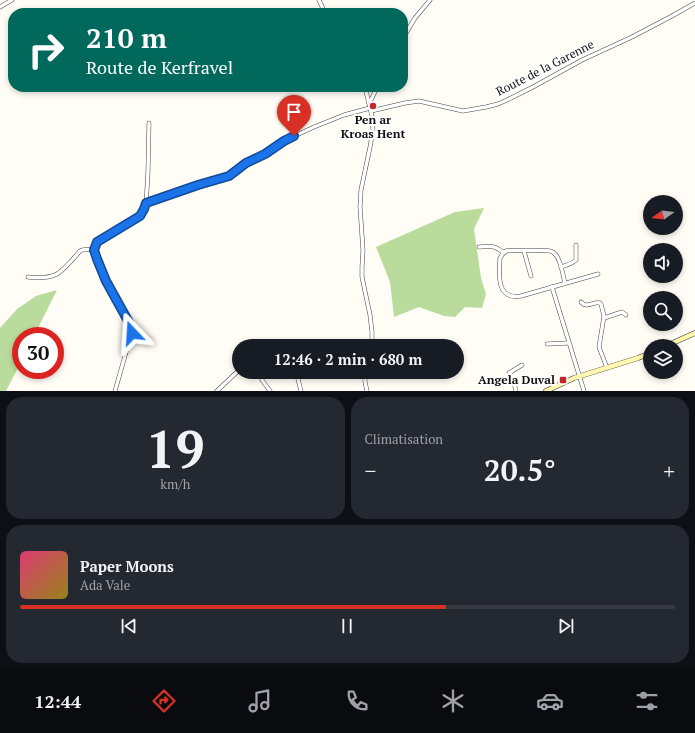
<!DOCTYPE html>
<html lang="fr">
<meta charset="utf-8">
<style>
:root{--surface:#171b24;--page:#242831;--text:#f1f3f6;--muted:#9ea1a6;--line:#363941;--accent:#d93025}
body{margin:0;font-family:"PT Serif",serif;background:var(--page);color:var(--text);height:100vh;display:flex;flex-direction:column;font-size:15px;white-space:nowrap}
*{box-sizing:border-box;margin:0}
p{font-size:13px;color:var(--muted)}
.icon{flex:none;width:22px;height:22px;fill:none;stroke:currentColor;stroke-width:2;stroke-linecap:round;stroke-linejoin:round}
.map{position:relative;height:391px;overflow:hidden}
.details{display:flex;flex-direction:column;gap:6px;padding:6px;background:#0d0f14;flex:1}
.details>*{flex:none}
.banner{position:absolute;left:8px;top:8px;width:400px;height:84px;border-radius:16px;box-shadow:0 2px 6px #0003;background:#00695c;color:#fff;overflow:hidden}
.needle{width:26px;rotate:256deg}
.controls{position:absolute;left:643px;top:195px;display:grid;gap:8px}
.controls a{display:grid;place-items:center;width:40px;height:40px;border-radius:50%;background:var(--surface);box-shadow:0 2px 6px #0003;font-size:20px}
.speed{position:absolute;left:12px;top:327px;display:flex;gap:8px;font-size:20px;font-weight:700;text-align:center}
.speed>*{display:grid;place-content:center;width:52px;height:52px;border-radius:50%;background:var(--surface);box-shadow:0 2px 6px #0003;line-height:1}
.speed .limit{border:6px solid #d22;background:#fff;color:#111}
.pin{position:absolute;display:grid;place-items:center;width:34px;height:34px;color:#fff;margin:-41px -17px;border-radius:50% 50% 50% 0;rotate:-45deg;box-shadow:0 0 4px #0007}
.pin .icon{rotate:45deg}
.me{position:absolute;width:44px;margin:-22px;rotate:340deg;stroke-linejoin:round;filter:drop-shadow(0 0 3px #0008)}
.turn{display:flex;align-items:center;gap:14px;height:84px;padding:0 12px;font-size:18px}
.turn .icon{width:52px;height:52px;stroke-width:2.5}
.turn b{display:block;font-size:28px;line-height:34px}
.big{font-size:30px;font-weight:700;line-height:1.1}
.details .card{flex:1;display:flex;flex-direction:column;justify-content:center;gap:6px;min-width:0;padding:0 14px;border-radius:16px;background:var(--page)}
.details .dial{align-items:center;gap:0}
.dial b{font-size:52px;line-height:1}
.song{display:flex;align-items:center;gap:12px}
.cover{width:48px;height:48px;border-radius:6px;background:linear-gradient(135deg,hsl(340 70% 55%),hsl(50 70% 35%))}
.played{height:4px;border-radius:2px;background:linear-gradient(90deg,var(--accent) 65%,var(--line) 65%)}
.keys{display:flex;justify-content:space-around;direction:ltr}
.heat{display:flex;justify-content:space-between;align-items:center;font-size:22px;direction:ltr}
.details .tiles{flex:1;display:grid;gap:6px;grid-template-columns:1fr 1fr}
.card:last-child{grid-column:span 2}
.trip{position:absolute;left:232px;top:339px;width:232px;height:40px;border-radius:20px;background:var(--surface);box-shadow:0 2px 6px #0003;font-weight:700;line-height:40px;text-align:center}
.tab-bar{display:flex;height:64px;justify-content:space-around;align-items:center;background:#090b0e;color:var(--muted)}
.tab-bar .icon{width:28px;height:28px}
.tab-bar .selected{color:var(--accent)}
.tab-bar b{font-size:18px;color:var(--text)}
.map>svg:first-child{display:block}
.forest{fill:#b9dc9c}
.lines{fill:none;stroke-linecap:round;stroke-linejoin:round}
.street-casing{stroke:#444;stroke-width:4.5}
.secondary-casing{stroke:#333;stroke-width:5.5}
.street{stroke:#fff;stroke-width:3.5}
.secondary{stroke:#fff6b0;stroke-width:4.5}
.route-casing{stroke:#114b97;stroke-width:10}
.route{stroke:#1a73e8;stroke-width:7}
.poi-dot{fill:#c4262e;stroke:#fff;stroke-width:1.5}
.labels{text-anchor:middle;stroke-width:4;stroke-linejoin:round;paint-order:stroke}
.street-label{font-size:12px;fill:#111;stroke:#fff}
.poi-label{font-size:12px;font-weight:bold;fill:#111;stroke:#fff}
</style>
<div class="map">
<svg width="695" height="391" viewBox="0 0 695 391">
<rect width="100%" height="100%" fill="#fffdf5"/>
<!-- forest -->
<g class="forest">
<polygon points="484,208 474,229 481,278 486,294 482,308 465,307 455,317 444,316 419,307 394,317 390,282 376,247 455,212"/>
<polygon points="57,290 34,336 21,336 21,362 6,391 0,391 0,328 17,309 36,296"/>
</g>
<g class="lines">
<!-- street casing -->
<g class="street-casing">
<g id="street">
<polyline points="319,0 325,13"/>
<polyline points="0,7 12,0"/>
<polyline points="403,38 415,18 430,0"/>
<polyline points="365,87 372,116 373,130 370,147 361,190 360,207 363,250 362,267 362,277 370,315 372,332 372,346"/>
<polyline points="369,103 372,98 377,87"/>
<polyline points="371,111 405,103 419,101 463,111 486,107 498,104 507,100 533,87 582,60 632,37 672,16 695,3"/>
<polyline points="146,203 197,185 229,176 246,163 265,154 284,141 314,127 344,115 370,108"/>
<path d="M479 247C491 246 494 245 504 253"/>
<polyline points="524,251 531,276"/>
<path d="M561 267C566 265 572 264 576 260V245"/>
<path d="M28 277C36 278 49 278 57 274 64 270 74 258 80 251L82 250 94 249"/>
<path d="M565 283C563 276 561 259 555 254 554 253 551 251 550 251 545 250 509 250 506 251 503 252 502 255 500 258 499 275 496 300 521 296L598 274"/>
<polyline points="552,287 584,391"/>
<path d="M581 302C587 309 593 301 600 303L601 304 604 316 599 347 607 368"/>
<polyline points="604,318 622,312 626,315"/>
<polyline points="547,344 568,343"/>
<polyline points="297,372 298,379 301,391"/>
<polyline points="358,372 365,374"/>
<polyline points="365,372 365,382 367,391"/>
<polyline points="262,380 270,391"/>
<path d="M115 391 132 331V328L106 281 97 259 94 249 97 242 137 218C141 215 144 211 146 206L148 171 149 123"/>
<polyline points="217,391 239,370"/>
<polyline points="516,391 514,383 510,377 509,373 522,365"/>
</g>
</g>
<!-- secondary casing -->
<g class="secondary-casing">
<g id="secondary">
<polyline points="666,346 695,333"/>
<polyline points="546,391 574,378 638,358 650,353"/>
</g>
</g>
<!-- street -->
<use href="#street" class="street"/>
<!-- secondary -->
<use href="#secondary" class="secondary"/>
</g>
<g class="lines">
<!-- route casing -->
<g class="route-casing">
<polyline id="route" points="132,333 132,328 106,281 97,259 94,250 97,242 140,216 144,209 146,203 198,185 229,176 246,163 265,154 284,141 294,136"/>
</g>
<!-- route -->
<use href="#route" class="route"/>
</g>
<!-- markers -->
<g class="poi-dot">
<circle cx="373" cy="106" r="4"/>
<rect x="559" y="376" width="8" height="8" rx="2"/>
</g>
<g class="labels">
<!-- street labels -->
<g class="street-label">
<text transform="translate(545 68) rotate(-27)" y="4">Route de la Garenne</text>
</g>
<!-- poi labels -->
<g class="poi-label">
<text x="373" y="124">Pen ar<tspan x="373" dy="14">Kroas Hent</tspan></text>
<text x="555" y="384" text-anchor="end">Angela Duval</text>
</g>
</g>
</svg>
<div class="controls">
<a><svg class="needle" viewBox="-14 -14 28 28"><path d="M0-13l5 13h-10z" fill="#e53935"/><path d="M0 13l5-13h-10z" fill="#9ea1a6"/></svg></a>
<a><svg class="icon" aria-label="sound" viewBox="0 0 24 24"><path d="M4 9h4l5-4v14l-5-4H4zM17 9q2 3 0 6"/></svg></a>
<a><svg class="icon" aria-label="search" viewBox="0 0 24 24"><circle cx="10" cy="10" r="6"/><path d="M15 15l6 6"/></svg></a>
<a><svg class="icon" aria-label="layers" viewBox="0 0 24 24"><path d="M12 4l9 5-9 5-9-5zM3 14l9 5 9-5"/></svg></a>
</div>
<div class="speed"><div class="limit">30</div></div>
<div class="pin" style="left:294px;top:136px;background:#d93025"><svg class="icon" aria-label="arrive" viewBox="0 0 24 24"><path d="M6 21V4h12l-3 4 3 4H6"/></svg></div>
<svg class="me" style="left:132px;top:333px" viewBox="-20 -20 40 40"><path d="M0-17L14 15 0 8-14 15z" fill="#1a73e8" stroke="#fff" stroke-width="4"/></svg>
<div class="trip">12:46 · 2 min · 680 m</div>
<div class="banner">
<div class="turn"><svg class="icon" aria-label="right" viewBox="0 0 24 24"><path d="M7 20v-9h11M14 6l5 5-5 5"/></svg><div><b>210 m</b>Route de Kerfravel</div></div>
</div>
</div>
<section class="details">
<div class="tiles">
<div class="card dial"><b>19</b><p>km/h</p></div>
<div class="card"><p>Climatisation</p>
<div class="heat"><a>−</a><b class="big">20.5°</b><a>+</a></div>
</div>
<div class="card">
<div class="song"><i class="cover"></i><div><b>Paper Moons</b><p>Ada Vale</p></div></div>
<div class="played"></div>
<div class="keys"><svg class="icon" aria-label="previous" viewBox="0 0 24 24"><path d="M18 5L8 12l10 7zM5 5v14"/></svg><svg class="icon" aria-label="pause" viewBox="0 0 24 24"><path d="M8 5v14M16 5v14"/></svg><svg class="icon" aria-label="next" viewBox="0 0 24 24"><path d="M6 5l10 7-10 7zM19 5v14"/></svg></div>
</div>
</div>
</section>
<nav class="tab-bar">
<b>12:44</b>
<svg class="icon selected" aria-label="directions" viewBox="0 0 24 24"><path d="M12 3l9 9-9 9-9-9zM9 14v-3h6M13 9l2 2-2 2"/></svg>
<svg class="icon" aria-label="music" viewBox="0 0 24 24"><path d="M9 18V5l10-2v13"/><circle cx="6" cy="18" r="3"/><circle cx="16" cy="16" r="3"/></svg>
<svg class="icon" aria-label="phone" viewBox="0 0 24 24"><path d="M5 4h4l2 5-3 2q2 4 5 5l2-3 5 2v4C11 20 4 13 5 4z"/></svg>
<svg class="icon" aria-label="climate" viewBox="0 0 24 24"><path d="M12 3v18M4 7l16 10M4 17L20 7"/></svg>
<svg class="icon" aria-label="car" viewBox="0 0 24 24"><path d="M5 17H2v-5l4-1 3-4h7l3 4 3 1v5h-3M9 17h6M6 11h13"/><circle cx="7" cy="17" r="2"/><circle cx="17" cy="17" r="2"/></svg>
<svg class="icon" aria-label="filters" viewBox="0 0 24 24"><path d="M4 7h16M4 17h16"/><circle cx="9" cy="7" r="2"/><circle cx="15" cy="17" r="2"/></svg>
</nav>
